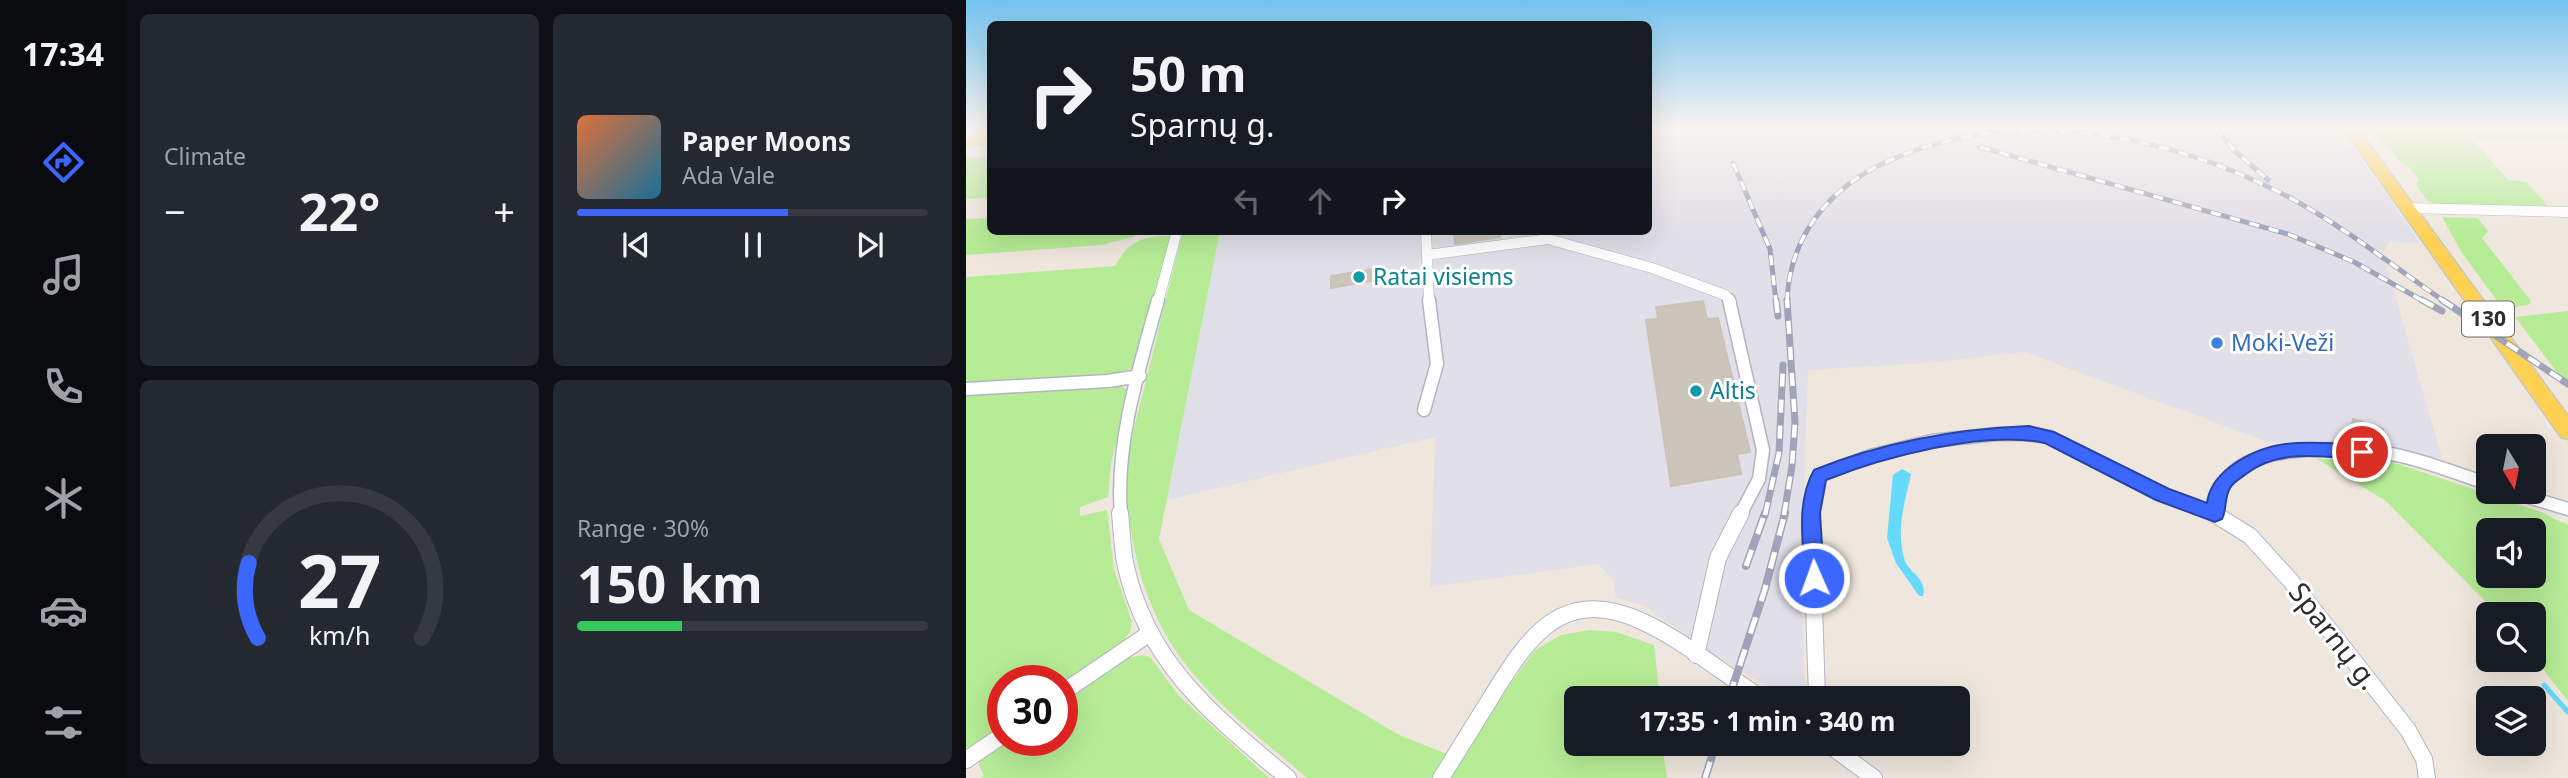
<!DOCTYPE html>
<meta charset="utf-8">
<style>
:root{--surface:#171b24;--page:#242831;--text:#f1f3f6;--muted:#9ea1a6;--line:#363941;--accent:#3b67ff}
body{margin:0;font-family:"Noto Sans",sans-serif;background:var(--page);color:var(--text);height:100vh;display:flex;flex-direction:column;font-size:26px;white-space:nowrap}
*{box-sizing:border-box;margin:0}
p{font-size:23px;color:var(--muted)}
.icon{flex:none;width:38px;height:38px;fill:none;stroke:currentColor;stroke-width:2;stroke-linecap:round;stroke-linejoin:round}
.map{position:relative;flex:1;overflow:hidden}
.panel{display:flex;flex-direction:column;gap:14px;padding:14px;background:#0d0f14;width:840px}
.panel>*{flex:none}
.top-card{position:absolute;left:21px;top:21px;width:665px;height:214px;border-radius:10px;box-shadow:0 7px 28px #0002;background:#171b24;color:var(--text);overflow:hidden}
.needle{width:46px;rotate:170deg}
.buttons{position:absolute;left:1510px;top:434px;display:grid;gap:14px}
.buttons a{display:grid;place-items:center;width:70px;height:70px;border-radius:10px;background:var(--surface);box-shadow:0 7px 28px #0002;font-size:35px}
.speed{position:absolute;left:21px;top:665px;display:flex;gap:14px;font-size:35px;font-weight:700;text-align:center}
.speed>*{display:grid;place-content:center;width:91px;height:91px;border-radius:50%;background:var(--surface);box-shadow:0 7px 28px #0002;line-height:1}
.speed .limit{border:10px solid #d22;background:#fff;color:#111}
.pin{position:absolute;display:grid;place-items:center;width:60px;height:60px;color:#fff;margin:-30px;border:4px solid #fff;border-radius:50%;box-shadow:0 2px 7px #0007}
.me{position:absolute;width:77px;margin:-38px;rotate:358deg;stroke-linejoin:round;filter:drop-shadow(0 0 5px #0008)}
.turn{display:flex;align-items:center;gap:24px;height:147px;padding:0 28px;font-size:32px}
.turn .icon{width:91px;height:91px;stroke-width:2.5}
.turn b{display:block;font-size:49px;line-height:60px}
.lanes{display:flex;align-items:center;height:66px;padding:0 28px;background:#0003;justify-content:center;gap:35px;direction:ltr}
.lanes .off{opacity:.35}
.big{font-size:52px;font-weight:700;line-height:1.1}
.panel .card{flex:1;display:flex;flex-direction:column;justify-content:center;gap:10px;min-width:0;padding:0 24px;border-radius:10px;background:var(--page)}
.panel .dial{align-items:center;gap:0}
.dial svg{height:182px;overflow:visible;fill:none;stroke:var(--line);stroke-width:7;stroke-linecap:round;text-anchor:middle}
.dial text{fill:var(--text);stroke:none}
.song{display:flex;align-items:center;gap:21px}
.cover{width:84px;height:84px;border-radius:10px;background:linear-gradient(135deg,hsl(20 70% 55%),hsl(200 70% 35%))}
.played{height:7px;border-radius:4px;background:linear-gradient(90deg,var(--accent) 60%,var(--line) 60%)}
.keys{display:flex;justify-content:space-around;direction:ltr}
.heat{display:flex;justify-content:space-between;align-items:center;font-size:38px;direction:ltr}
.charge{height:10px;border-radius:5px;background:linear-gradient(90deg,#34c759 30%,var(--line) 0)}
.panel .tiles{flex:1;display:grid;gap:14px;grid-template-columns:repeat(2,1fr)}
.trip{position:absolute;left:598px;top:686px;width:406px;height:70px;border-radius:10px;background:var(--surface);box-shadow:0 7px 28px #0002;font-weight:700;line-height:70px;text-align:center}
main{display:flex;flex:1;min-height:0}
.tabs{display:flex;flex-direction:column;width:126px;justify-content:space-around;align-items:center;background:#090b0e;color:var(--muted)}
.tabs .icon{width:49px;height:49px}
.tabs .current{color:var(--accent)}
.tabs b{font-size:32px;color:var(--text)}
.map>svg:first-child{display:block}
.industrial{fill:#e1dfe7}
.green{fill:#b5ec95;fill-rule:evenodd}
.water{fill:#66dafc}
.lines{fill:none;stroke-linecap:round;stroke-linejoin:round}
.stream{stroke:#66dafc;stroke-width:5}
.building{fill:#cbc5bc;stroke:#cbc3b7;stroke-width:2}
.street-far2-casing{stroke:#b2b5c2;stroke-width:11}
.street-far1-casing{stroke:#b2b5c2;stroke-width:15}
.street-casing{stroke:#b2b5c2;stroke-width:18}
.primary-casing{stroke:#c8c8c8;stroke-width:3}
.street-far2{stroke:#fff;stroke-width:10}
.street-far1{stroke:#fff;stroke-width:12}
.street{stroke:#fff;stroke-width:16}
.primary{fill:#ffd153;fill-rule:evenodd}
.rail-far2-casing{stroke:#9fa4b9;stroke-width:5}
.rail-far1-casing{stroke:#9fa4b9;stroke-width:7}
.rail-casing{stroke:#9fa4b9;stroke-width:8}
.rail-far2{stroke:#fff;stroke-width:3.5;stroke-dasharray:10;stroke-linecap:butt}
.rail-far1{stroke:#fff;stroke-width:4.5;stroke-dasharray:13;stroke-linecap:butt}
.rail{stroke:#fff;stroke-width:5;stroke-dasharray:17;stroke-linecap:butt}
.route{fill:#3b67ff;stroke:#2643a6;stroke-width:2}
.culture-dot{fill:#0f9aa8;stroke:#fff;stroke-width:2.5}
.shop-dot{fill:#3f7fe0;stroke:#fff;stroke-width:2.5}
.labels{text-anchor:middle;stroke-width:6;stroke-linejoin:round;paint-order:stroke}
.shield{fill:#fff;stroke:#6c6c6c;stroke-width:2}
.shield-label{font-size:21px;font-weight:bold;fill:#2d2d2d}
.culture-label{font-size:23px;fill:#0d838f;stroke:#fff;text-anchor:start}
.shop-label{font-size:23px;fill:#366cbe;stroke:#fff;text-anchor:start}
.near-street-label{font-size:28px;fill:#2d2d2d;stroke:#fff}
</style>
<main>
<nav class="tabs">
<b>17:34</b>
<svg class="icon current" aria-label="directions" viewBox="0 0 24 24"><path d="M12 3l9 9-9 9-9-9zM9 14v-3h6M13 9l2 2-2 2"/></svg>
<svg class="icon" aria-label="music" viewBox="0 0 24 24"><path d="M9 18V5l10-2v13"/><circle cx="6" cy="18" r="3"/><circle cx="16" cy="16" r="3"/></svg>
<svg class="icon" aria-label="phone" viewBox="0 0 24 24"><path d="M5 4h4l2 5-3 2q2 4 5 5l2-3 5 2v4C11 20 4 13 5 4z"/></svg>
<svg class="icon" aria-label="climate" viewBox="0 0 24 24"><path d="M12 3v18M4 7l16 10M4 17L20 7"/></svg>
<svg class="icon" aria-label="car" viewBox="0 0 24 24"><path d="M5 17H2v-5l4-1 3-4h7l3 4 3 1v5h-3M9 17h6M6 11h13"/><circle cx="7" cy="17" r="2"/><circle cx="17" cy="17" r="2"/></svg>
<svg class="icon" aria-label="filters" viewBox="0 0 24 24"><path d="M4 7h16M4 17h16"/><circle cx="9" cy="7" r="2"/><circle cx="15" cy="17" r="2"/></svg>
</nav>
<section class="panel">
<div class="tiles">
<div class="card"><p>Climate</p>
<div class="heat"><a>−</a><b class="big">22°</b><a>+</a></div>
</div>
<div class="card">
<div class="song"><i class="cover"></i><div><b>Paper Moons</b><p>Ada Vale</p></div></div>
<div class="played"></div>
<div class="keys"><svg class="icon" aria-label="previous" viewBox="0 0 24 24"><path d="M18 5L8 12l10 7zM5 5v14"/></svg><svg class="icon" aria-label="pause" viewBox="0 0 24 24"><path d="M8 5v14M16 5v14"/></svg><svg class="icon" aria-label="next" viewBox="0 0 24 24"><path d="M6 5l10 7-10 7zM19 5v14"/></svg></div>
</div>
<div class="card dial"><svg viewBox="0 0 100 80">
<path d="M14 69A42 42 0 1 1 86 69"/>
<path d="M14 69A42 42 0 0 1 10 36" stroke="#3b67ff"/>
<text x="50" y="56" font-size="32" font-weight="700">27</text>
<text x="50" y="72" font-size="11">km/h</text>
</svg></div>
<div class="card"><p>Range · 30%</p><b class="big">150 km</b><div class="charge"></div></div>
</div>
</section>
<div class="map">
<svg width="1602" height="778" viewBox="0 0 1602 778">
<rect width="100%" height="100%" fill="#efe7de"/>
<!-- industrial -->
<polygon class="industrial" points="683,128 1373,128 1454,243 1423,242 1417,253 1476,458 1302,442 1058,352 960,363 842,370 835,577 839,698 821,698 747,654 677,605 650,598 647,579 632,564 464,587 469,437 201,500 254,231 682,231"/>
<!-- green -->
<g class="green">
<polygon points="1406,128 1602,128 1602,142 1508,141 1542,180 1560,182 1584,208 1477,205 1463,202 1450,185 1452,179 1443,167 1434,162"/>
<polygon points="24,157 24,198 0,199 0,158"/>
<polygon points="1476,217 1512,218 1522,231 1516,238 1565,301 1564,304 1540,309 1535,306 1496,253"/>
<polygon points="24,218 24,231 154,231 170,236 136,245 0,255 0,219"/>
<path d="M217 231H254L193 539 223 610 433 735 481 754 467 778H341C295 738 242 700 208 648 177 601 161 537 161 481 161 447 172 414 180 381 192 331 204 281 217 231Z"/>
<path d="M205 236 171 363 166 368 153 375 0 385V277L149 266C163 241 177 236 205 236Z"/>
<polygon points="1602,311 1602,381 1594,376 1549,317"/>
<polygon points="153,386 159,388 162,392 145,464 142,497 114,507 114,516 141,510 148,569 166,622 164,632 154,645 96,685 96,681 37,681 37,726 0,752 0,394"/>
<path d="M1351 459 1414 460 1432 464 1575 512 1602 525V701L1568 658V614H1532L1420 501ZM1522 530H1568V576H1522Z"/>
<polygon points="623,630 650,632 688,645 694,698 611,698 611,744 696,744 701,778 485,778 525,710 569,650 595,635"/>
<polygon points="176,655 184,657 213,696 303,778 15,778 18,776 13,765 14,760 43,740 96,740 96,704 162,658"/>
</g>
<!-- water -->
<path class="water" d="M936 469 945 474C939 503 930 527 938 558 941 572 962 578 957 596H953L930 563 921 538 927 475Z"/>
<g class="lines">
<!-- stream -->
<polyline class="stream" points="1578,685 1602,712"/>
</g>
<!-- building -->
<g class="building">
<polygon points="488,231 533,231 534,237 489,244"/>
<polygon points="420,267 420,278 365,288 365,276"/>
<polygon points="737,301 741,319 752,318 784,452 771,454 775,474 705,486 680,320 692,319 690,307"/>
<polygon points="1387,419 1417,429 1415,444 1385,433"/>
</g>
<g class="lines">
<!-- street-far2 casing -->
<g class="street-far2-casing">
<g id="street-far2">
<polyline points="0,134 5,128"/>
<polyline points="1442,208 1602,212"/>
<polyline points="460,231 463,302"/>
<polyline points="461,255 582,239 686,268 759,295 765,302"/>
<polyline points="192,302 211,231"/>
</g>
</g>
<!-- street-far1 casing -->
<g class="street-far1-casing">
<g id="street-far1">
<polyline points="763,300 797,450 793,479 774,515"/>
<polyline points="0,389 142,381 174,376"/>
<polyline points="458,410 471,364 463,300"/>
<polyline points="1546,492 1602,509"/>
<path d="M1249 514C1252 500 1254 486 1264 475 1294 442 1394 447 1435 456 1465 463 1493 474 1522 484"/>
<path d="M155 515C149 444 173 368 192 300"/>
<polyline points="845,515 847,495 854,475 904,456 966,441 1030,434 1058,434 1083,437 1197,495 1251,515"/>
</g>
</g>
<!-- street casing -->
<g class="street-casing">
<g id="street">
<path d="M154 513C156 531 156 550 160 567 182 665 249 717 322 778"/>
<polyline points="845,513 851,698"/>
<polyline points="1247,513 1284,536 1324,580 1442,730 1458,759 1461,778"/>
<polyline points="730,655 752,558 775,513"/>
<polyline points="96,693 184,633"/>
<polyline points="862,744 908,778"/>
<polyline points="0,760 37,735"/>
<path d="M475 778C492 751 509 723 526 696 562 637 596 586 673 620 716 639 755 672 795 698"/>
</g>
</g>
<!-- primary casing -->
<g class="primary-casing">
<g id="primary">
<polygon points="1377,128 1391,128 1602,416 1602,439 1595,437"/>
<polygon points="24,136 24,144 0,146 0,138"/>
</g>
</g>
<!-- street-far2 -->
<use href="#street-far2" class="street-far2"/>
<!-- street-far1 -->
<use href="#street-far1" class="street-far1"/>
<!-- street -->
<use href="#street" class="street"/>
<!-- primary -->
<use href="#primary" class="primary"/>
<!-- rail-far2 casing -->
<g class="rail-far2-casing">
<g id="rail-far2">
<polyline points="1249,128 1269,151 1302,180"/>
<polyline points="1014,147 1322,234 1388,262 1459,302"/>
<polyline points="767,163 804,249 810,302"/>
<path d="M821 302C823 240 859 192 914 165 1045 101 1207 134 1330 201 1382 230 1430 268 1479 302"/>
</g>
</g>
<!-- rail-far1 casing -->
<g class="rail-far1-casing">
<g id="rail-far1">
<polyline points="810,300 812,316"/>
<polyline points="1456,300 1476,311"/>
<polyline points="1476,300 1602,384"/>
<polyline points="799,515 813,453 817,365"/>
<polyline points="818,515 826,466 829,422 821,300"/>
</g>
</g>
<!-- rail casing -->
<g class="rail-casing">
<g id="rail">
<polyline points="780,566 799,513"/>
<polyline points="763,698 799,589 819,513"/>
<polyline points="739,778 750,744"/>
</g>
</g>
<!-- rail-far2 -->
<use href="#rail-far2" class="rail-far2"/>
<!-- rail-far1 -->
<use href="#rail-far1" class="rail-far1"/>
<!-- rail -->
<use href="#rail" class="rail"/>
</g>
<!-- sky -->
<linearGradient id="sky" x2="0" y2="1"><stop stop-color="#74c3f0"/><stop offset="0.54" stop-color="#f8f4f0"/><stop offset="1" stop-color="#f8f4f0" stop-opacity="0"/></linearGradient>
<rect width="1602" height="237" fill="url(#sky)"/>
<!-- route -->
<path class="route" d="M1063 426 1088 432 1203 489 1241 503C1243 488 1252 476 1264 467 1306 435 1346 443 1396 445L1402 447 1404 452 1402 457 1396 459C1356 457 1313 448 1280 474 1275 478 1267 482 1264 488 1258 498 1261 509 1256 519L1249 522 1190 500 1079 443C1018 430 917 457 860 480L854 513 858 578 855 584 848 587 842 584 839 578C837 542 830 502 848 470 917 442 989 429 1063 426Z"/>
<!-- markers -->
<g class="culture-dot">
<circle cx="393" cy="277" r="7"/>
<circle cx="730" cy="391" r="7"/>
</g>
<circle class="shop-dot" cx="1251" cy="343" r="7"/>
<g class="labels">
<!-- shield labels -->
<rect class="shield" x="1496" y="301.5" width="52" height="35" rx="5"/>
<g class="shield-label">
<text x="1522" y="326">130</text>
</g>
<!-- culture labels -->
<g class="culture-label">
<text x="407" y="285">Ratai visiems</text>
<text x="744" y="399">Altis</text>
</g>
<!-- shop labels -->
<g class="shop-label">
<text x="1265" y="351">Moki-Veži</text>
</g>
<!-- near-street labels -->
<g class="near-street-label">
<text transform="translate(1368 636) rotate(52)" y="10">Sparnų g.</text>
</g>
</g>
</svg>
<div class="buttons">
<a><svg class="needle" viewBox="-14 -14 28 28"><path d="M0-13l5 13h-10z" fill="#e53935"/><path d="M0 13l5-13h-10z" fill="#9ea1a6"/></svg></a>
<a><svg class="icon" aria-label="sound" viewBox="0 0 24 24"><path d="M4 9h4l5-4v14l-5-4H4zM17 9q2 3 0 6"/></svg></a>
<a><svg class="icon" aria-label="search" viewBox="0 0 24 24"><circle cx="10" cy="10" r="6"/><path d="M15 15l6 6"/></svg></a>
<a><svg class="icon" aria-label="layers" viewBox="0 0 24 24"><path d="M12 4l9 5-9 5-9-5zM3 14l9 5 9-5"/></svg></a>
</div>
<div class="speed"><div class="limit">30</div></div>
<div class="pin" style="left:1396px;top:452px;background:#d93025"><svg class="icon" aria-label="arrive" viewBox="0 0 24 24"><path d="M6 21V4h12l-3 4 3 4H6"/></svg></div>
<svg class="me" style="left:848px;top:578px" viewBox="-20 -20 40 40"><circle r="17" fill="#3b67ff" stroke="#fff" stroke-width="3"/><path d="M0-11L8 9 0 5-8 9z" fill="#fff"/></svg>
<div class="trip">17:35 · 1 min · 340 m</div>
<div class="top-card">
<div class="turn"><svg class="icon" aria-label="right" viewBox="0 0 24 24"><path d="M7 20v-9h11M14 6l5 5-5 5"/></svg><div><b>50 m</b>Sparnų g.</div></div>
<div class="lanes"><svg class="icon off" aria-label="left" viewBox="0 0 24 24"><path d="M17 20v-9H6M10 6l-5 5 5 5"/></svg><svg class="icon off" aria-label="ahead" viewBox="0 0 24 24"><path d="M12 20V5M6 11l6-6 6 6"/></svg><svg class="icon" aria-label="right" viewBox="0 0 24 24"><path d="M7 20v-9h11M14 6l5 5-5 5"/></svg></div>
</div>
</div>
</main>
